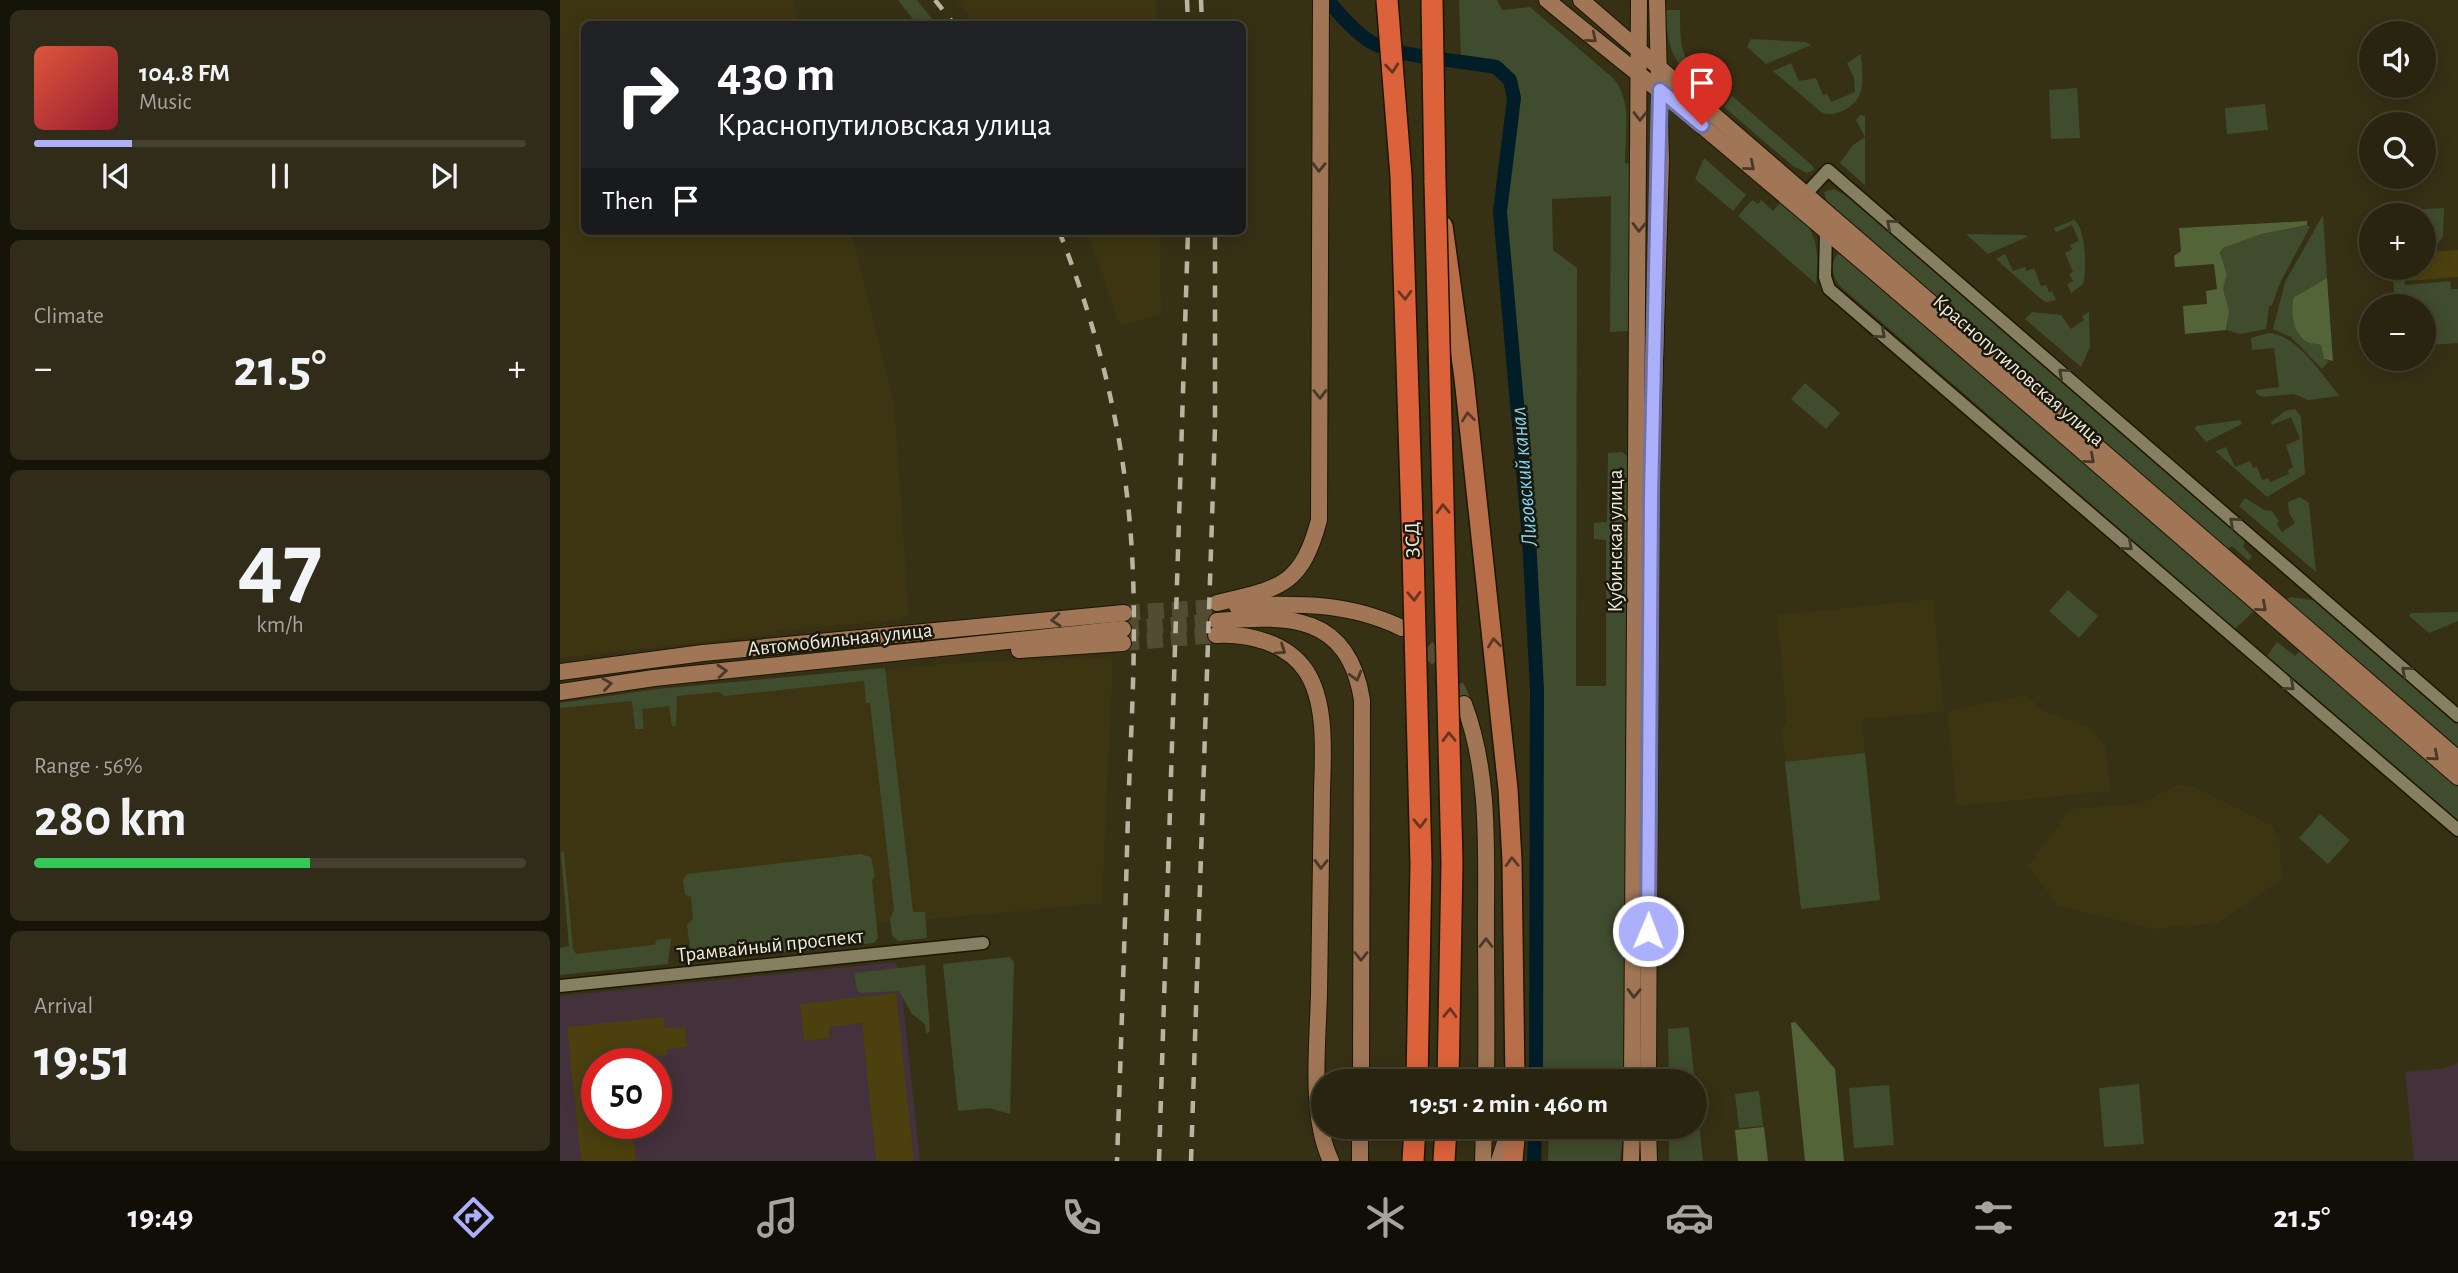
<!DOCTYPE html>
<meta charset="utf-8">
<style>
:root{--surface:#282410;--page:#302c19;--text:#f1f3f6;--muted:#a5a49f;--line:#444130;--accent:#acaffb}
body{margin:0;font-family:"Alegreya Sans",sans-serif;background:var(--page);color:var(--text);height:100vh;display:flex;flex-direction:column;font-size:26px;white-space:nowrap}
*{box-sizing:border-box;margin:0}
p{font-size:23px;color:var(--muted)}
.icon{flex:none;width:38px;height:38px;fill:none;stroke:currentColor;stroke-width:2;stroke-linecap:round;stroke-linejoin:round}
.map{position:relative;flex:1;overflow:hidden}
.panel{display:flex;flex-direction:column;gap:10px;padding:10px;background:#161409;width:560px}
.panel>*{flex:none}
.guide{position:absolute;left:21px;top:21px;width:665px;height:214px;border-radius:10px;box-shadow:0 4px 18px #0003,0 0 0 2px var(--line);background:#202124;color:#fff;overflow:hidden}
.controls{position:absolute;left:1799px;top:21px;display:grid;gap:14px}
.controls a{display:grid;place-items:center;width:77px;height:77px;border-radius:50%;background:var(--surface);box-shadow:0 4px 18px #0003,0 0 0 2px var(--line);font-size:35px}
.speed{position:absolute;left:21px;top:1048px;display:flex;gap:14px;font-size:35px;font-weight:700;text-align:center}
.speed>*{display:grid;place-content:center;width:91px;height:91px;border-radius:50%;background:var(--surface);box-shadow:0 4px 18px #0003,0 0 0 2px var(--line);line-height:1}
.speed .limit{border:10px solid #d22;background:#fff;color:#111}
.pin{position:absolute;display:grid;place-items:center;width:60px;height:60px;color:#fff;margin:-72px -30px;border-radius:50% 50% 50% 0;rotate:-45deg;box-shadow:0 0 7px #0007}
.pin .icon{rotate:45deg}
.me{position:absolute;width:77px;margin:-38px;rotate:1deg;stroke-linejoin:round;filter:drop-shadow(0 0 5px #0008)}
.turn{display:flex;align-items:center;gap:24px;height:147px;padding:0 21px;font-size:32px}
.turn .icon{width:91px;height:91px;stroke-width:2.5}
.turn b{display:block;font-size:49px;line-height:60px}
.then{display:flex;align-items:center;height:66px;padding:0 21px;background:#0003;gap:14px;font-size:26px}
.big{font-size:52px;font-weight:600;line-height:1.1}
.panel .widget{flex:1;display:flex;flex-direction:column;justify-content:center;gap:10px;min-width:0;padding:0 24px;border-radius:10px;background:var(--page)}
.panel .dial{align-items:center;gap:0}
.dial b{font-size:91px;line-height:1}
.song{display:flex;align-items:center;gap:21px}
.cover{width:84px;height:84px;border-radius:10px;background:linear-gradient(135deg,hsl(10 70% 55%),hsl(350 70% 35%))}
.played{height:7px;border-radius:4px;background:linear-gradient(90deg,var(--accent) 20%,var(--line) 20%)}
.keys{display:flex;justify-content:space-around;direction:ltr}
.heat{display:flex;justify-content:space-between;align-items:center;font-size:38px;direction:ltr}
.charge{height:10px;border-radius:5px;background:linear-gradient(90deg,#34c759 56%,var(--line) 0)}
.trip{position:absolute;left:751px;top:1069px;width:396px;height:70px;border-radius:35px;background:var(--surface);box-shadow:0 4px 18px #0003,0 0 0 2px var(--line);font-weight:600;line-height:70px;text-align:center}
.tabs{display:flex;height:112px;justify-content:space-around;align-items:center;background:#100e06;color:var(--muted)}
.tabs .icon{width:49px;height:49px}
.tabs .on{color:var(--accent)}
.tabs b{font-size:32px;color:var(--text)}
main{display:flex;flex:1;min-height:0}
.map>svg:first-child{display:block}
.commercial{fill:#43313b;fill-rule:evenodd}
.built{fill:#3d3512}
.green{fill:#404c2e}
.forest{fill:#536439}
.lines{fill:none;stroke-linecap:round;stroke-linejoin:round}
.canal{stroke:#001d28;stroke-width:14}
.building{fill:#4b400e}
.secondary-tunnel{stroke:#524c33;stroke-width:16;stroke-dasharray:16 8;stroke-linecap:butt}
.street-casing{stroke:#1d1700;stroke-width:15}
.secondary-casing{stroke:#1d1700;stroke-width:18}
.primary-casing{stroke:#1d1700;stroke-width:22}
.highway-casing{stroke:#1d1700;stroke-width:24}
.street{stroke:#867f62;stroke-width:12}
.secondary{stroke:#a07656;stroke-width:16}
.primary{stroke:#b96e4a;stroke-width:19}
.highway{stroke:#db623a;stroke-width:21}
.rail{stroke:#b9b4a1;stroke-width:4.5;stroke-dasharray:12 12;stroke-linecap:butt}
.highway-bridge-casing{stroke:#1d1700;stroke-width:24;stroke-linecap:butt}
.highway-bridge{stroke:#db623a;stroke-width:21}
.oneway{stroke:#493926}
.oneway2{stroke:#67361e}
.oneway3{stroke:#403c2a}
.oneway4{stroke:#5a3a25}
.route-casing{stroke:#7072a3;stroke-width:18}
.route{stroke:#acaffb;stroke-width:12}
.labels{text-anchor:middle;stroke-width:5;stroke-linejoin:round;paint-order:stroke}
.street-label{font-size:21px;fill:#f0ecdc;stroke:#1a180c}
.water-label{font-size:23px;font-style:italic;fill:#7cd6f8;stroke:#1a180c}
</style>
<main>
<section class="panel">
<div class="widget">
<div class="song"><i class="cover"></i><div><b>104.8 FM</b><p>Music</p></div></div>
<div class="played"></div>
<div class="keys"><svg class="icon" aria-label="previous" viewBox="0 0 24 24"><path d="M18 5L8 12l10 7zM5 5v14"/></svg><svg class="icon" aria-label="pause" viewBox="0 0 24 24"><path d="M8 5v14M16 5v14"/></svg><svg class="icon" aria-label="next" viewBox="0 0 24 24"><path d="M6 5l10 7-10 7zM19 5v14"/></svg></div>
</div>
<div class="widget"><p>Climate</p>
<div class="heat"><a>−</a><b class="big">21.5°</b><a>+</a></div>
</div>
<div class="widget dial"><b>47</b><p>km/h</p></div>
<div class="widget"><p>Range · 56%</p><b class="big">280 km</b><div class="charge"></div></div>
<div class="widget"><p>Arrival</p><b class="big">19:51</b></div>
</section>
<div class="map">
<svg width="1898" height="1161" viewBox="0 0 1898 1161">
<rect width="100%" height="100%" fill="#363015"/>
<!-- commercial -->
<g class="commercial">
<path d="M336 962 342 993 360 1161H0V996ZM37 1064H96V1124H37Z"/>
<polygon points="1898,1063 1898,1161 1854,1161 1845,1072 1885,1068"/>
</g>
<!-- built -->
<g class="built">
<polygon points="0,0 233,0 239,24 24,24 24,231 291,231 334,404 349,616 338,620 216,631 216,634 0,658"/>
<polygon points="397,0 596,0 596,24 414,24"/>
<polygon points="527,231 600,231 601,315 560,326"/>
<polygon points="1373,599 1384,711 1302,720 1320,900 1241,909 1222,729 1227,720 1217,615"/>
<polygon points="553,657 542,903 331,923 330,921 10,959 0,851 0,705 379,664"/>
<polygon points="1467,695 1482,710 1534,730 1546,748 1550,791 1397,806 1387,711"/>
<polygon points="1617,785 1629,785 1712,825 1719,839 1722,879 1657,923 1595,929 1498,906 1468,866 1511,809 1580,804"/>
</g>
<!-- green -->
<g class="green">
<polygon points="338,0 357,0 376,24 357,24"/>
<path d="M899 0H937L942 10 970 7 1053 78C1073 101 1065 134 1065 163L1070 164 1068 331 1050 332 1051 196 992 199 993 250 1017 268 1016 686H1046V540L1034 539V523L1047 522 1048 453 1062 452 1067 456 1064 1081H989L988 1076 981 1074 983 703 967 440 965 438 943 212 957 94 951 75 945 68 934 63 901 57Z"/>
<path d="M1106 10H1120C1120 63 1124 59 1161 94L1157 99C1120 67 1107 62 1106 10Z"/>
<polygon points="1191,39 1246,42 1251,45 1206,64 1187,47"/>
<path d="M1301 54C1302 76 1308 99 1284 110 1276 114 1269 116 1261 112L1213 71 1231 63 1239 81 1256 78 1263 95 1267 94 1271 102 1295 92 1294 78 1287 63Z"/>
<polygon points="1517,88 1520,138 1491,139 1489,90"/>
<polygon points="1172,96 1253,166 1254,170 1247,173 1233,166 1164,107"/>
<polygon points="1705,104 1708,130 1667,134 1665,108"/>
<polygon points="1300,115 1305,116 1305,185 1280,163 1293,145 1305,137 1296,120"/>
<polygon points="1144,158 1186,195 1173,211 1135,179"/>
<polygon points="1273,189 1289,197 1685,539 1683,547 1692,556 1689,561 1672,546 1667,550 1268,205 1264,192"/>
<path d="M1192 200 1198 204 1201 200 1213 211 1220 203C1257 224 1260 245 1256 284L1178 216Z"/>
<polygon points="1884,208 1883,237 1877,244 1864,246 1864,215 1814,215 1812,212"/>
<polygon points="1763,215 1767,278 1734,297 1748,342 1761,345 1764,359 1769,361 1762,369 1731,337 1713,329 1725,282"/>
<path d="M1514 220C1526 227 1527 271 1523 284L1511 293 1507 284 1513 281 1509 274 1513 272 1505 253 1512 249 1510 245 1519 241 1512 225 1496 232 1494 228Z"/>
<path d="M1747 225 1750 227 1721 281 1712 305 1709 307 1706 329 1680 334 1666 330C1675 305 1650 270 1663 248L1702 234Z"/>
<polygon points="1406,234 1466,235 1467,237 1428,254"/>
<path d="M1278 254 1283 256 1694 611 1675 629 1282 288C1273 279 1268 264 1278 254Z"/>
<polygon points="1445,254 1453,271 1465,267 1467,271 1474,268 1481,286 1486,285 1489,292 1492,291 1496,300 1486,302 1481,299 1436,259"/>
<polygon points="1832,268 1844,268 1845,285 1890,281 1891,289 1898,289 1898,343 1869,345 1869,337 1864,337 1864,306 1823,306 1823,303 1835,302"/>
<polygon points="1472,312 1501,315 1511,329 1524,320 1522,316 1529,312 1530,347 1521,367 1465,319"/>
<path d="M1708 333C1738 334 1762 376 1780 396L1748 400 1734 394 1702 397 1696 393V390L1719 387 1714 348 1692 350 1691 338Z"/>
<polygon points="1245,383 1280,413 1266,429 1231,399"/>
<polygon points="1735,409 1741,417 1745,474 1707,497 1655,451 1666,447 1675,467 1690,461 1693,468 1697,467 1702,480 1708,478 1710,482 1729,474 1728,470 1733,467 1726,445 1740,439 1731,417 1712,425 1711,422 1725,411"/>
<polygon points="1680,420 1682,424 1646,442 1635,429 1636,426"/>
<polygon points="1740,497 1749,503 1756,572 1679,506 1685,498 1704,510 1712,511 1719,521 1717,524 1722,532 1735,523 1729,513 1728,502"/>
<polygon points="1508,590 1538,616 1519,638 1489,611"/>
<polygon points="1731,597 1758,601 1898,723 1898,748 1729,603 1727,599"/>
<polygon points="1898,612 1898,621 1869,633 1849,616 1851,613"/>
<polygon points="1717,642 1735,656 1740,651 1898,787 1898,821 1707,656"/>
<polygon points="325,668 353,912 365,912 367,938 338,941 332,935 330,919 334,910 310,703 306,703 304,681 165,696 159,692 117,696 116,726 112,726 109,706 82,709 84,729 75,729 72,701 0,708 0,703 97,689"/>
<polygon points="1305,753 1320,900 1241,909 1225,762"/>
<polygon points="1760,814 1790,840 1768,864 1739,838"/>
<polygon points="4,852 13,949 16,954 92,945 95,945 96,940 111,938 108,964 0,975 0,948 9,946 1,853"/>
<polygon points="300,854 311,857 315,876 312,880 318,938 314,943 143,960 131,955 127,925 133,919 131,897 125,895 123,880 127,874"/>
<polygon points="450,957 454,962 450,1114 429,1108 398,1111 383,964"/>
<polygon points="365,965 370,1032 366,1033 365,1024 352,1014 339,991 301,993 297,990 294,973"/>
<polygon points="1129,1027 1143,1161 1109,1161 1109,1127 1134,1127 1134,1082 1109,1081 1108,1029"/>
<polygon points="1579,1084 1584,1144 1544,1147 1539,1088"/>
<polygon points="1329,1085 1334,1145 1294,1148 1289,1088"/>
<polygon points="1199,1091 1203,1126 1179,1128 1175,1094"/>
<polygon points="989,1127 1064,1127 1060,1161 988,1161"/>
</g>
<!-- forest -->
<g class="forest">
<polygon points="1747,221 1747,225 1702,234 1663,248 1660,253 1667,275 1663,288 1669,312 1666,330 1625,334 1623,306 1647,304 1646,291 1657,289 1654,264 1615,267 1614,256 1621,251 1619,228"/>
<path d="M1767 278 1773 361 1764 359 1761 345C1758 344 1754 344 1750 343 1733 337 1730 311 1734 297Z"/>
<polygon points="1235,1022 1275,1069 1284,1161 1245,1161 1231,1023"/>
<polygon points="1204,1127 1208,1161 1178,1161 1175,1130"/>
</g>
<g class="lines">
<!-- canal -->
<g class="canal">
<path d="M768 0C777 12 798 35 811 42 837 57 904 61 936 67L950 80 954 98 940 212 969 538 977 689 976 1082"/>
<polyline points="974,1161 975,1127"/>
</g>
</g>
<!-- building -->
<g class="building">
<polygon points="1898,250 1898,277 1849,281 1848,268 1864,268 1864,252"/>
<polygon points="336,993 354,1161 316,1161 302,1023 269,1027 270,1038 244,1041 240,1004"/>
<polygon points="104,1017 105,1028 125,1027 127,1047 107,1049 107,1055 66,1060 66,1064 37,1064 37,1124 72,1124 76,1161 21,1161 7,1027"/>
</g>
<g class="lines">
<!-- secondary-tunnel -->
<g class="secondary-tunnel">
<polyline points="564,613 657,607"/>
<polyline points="563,629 657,621"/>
<path d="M848 633C875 652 892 673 904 704"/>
<polyline points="563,643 656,635"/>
</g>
<!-- street casing -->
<g class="street-casing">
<g id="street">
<polyline points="1245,195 1268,170 1898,716"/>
<polyline points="1266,230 1265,277 1269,289 1898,830"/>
<polyline points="0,986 423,943"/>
</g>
</g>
<!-- secondary casing -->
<g class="secondary-casing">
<g id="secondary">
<path d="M987 0C1038 43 1091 82 1141 125 1396 339 1646 559 1898 777"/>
<polyline points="1021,0 1898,759"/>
<path d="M657 603C720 588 741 587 759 520L761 0"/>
<path d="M677 606C735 603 789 602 842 628"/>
<path d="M657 621C730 615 788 614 802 700L801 1082"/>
<path d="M656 635C689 633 727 643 746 671 767 703 763 754 762 791 761 858 760 925 759 993 758 1043 749 1115 771 1161"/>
<polyline points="459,650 563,643"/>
<polyline points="0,672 143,653 564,613"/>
<polyline points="0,692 94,678 563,629"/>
<path d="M904 704C930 773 926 848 926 921 926 974 927 1028 926 1082"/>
<polyline points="1072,1082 1079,0"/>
<polyline points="1088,1082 1091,496 1101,160 1097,0"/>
<polyline points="1088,1127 1089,1161"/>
<polyline points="800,1161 800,1127"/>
<polyline points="923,1161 924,1127"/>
<polyline points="939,1161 950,1127"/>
<polyline points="1071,1161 1072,1127"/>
</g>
</g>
<!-- primary casing -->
<g class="primary-casing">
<g id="primary">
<polyline points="883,226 904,378 948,789 952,861 955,1082"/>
<polyline points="953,1161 956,1127"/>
</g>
</g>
<!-- highway casing -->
<g class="highway-casing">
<g id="highway">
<polyline points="872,0 875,182"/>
<polyline points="853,1161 855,1127"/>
<polyline points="884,1161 886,1127"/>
</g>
</g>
<!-- street -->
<use href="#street" class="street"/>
<!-- secondary -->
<use href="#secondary" class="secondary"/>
<!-- primary -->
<use href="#primary" class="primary"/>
<!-- highway -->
<use href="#highway" class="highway"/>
<!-- rail -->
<g class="rail">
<polyline points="375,0 394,24"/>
<polyline points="627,0 628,24"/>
<polyline points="641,0 642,24"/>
<path d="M499 231C540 334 566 442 572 554 577 640 571 727 568 813 565 929 561 1045 557 1161"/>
<polyline points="599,1161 628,231"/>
<polyline points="631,1161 655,428 655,231"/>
</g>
<!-- highway-bridge casing -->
<g class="highway-bridge-casing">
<g id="highway-bridge">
<polyline points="827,0 841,176 853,552 861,864 857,1082"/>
<polyline points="875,182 892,863 888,1082"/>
</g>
</g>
<!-- highway-bridge -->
<use href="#highway-bridge" class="highway-bridge"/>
</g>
<!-- one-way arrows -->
<defs><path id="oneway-chevron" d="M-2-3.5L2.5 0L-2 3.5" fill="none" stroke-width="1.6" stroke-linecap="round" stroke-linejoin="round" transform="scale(1.75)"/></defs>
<g class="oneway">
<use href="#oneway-chevron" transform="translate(1032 38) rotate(40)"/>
<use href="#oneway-chevron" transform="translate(1080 116) rotate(90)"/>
<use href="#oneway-chevron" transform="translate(1190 166) rotate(40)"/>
<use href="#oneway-chevron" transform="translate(759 167) rotate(91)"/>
<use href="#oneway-chevron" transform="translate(1079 227) rotate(91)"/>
<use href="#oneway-chevron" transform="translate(760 394) rotate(89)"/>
<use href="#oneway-chevron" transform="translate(1530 459) rotate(41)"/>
<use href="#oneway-chevron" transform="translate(1702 607) rotate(41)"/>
<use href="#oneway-chevron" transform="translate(496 620) rotate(175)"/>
<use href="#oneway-chevron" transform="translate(721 650) rotate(34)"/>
<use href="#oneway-chevron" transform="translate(162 671) rotate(-5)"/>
<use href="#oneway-chevron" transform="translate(796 676) rotate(74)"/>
<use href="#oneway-chevron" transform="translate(47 684) rotate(-8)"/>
<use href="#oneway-chevron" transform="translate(1874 756) rotate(41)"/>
<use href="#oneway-chevron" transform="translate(761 864) rotate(91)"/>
<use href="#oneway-chevron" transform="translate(926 943) rotate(-90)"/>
<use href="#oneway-chevron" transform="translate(801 956) rotate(90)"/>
<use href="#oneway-chevron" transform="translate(1074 993) rotate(91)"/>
</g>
<g class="oneway2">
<use href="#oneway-chevron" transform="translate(832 68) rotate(85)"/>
<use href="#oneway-chevron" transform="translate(845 295) rotate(88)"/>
<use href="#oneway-chevron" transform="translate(883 509) rotate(-92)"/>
<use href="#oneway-chevron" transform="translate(854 596) rotate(88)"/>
<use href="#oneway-chevron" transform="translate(889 737) rotate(-91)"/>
<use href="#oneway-chevron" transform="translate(860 823) rotate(88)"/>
<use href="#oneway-chevron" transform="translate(890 1013) rotate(-88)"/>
</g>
<g class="oneway3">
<use href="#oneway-chevron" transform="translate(1331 224) rotate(-139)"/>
<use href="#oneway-chevron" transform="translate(1321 334) rotate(41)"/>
<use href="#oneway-chevron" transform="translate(1503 373) rotate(-139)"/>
<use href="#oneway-chevron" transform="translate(1674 522) rotate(-139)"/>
<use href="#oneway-chevron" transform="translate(1568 546) rotate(41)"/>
<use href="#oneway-chevron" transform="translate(1846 671) rotate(-139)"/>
<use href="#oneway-chevron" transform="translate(1730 686) rotate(41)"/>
</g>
<g class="oneway4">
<use href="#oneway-chevron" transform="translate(908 417) rotate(-96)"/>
<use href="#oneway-chevron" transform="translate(934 643) rotate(-96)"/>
<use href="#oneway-chevron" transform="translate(952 862) rotate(-92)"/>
</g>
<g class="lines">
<!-- route casing -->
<g class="route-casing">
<polyline id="route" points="1088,931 1091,496 1100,90 1142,125"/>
</g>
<!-- route -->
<use href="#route" class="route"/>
</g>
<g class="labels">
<!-- street labels -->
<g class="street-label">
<text transform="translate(1459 370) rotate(41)" y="7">Краснопутиловская улица</text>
<text transform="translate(852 540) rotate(-92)" y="7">ЗСД</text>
<text transform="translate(1055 541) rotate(-90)" y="7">Кубинская улица</text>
<text transform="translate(280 639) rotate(-6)" y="7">Автомобильная улица</text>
<text transform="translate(210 945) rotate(-6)" y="7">Трамвайный проспект</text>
</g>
<!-- water labels -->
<g class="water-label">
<text transform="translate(963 477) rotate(-95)" y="8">Лиговский канал</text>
</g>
</g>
</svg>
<div class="controls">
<a><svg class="icon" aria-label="sound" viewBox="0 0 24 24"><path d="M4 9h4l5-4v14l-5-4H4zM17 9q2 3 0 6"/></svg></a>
<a><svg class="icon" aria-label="search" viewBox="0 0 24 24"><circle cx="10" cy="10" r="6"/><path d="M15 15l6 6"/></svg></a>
<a>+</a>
<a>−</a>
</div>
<div class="speed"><div class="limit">50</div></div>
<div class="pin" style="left:1142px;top:125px;background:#d93025"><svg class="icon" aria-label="arrive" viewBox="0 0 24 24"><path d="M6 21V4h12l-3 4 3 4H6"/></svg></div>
<svg class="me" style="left:1088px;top:931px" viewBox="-20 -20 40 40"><circle r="17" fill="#acaffb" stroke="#fff" stroke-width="3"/><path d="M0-11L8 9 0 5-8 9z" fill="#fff"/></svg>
<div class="trip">19:51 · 2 min · 460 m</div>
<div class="guide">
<div class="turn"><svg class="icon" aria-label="right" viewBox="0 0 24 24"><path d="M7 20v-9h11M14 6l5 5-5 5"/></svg><div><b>430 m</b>Краснопутиловская улица</div></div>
<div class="then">Then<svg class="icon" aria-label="arrive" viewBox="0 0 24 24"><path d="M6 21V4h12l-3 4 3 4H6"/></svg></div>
</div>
</div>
</main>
<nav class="tabs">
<b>19:49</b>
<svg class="icon on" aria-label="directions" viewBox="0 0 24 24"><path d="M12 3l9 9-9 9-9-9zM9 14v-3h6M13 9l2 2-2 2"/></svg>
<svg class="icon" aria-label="music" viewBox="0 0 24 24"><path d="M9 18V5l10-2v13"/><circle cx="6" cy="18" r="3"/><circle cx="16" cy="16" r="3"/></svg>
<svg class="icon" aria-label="phone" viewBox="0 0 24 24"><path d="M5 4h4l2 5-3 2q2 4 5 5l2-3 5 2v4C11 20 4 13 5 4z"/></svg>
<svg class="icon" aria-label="climate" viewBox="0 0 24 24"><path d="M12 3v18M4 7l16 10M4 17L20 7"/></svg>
<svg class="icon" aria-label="car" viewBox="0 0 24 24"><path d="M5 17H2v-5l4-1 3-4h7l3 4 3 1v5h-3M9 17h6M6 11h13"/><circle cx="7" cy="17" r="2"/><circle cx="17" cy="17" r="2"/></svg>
<svg class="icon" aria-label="filters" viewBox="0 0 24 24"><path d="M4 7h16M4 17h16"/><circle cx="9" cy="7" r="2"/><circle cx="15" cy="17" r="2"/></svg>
<b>21.5°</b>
</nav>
